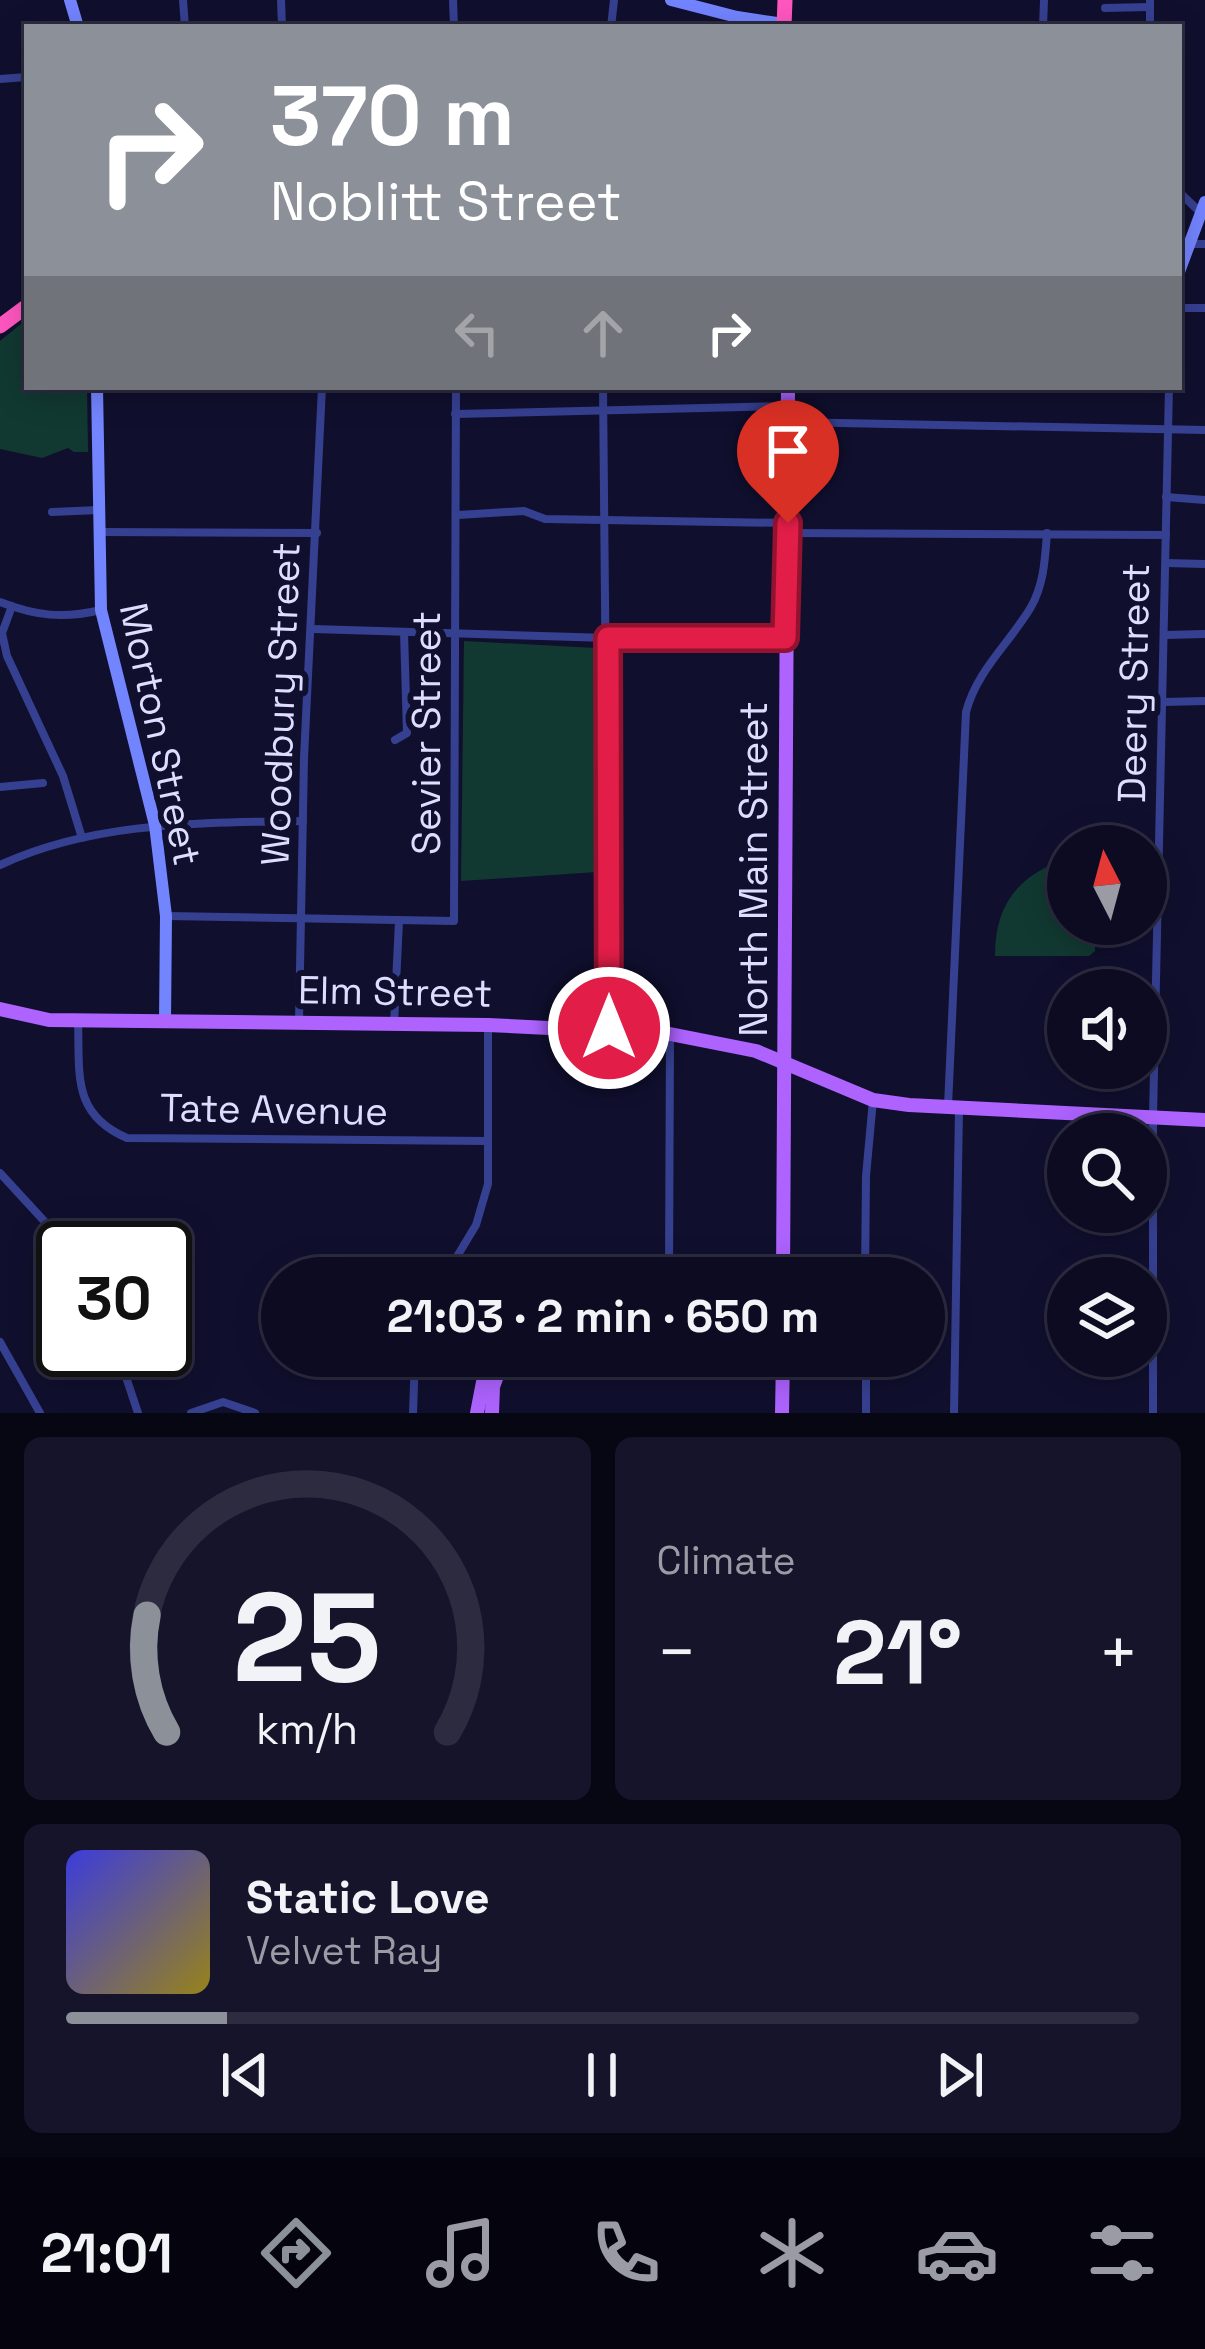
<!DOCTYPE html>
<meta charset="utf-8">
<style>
:root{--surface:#0c0b22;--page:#15142a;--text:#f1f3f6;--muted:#9a9ba5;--line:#2c2b40;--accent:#8c9099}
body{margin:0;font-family:"Space Grotesk",sans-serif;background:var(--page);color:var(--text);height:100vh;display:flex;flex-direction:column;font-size:45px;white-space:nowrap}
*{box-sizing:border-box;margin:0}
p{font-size:39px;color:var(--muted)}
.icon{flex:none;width:66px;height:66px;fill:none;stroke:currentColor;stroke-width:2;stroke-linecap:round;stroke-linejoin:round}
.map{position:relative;height:1413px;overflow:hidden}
.panel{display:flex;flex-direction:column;gap:24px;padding:24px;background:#070613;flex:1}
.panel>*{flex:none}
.banner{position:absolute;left:24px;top:24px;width:1158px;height:366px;border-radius:0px;box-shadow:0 6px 30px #0003,0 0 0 3px var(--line);background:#8c9099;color:#fff;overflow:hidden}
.needle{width:78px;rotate:354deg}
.buttons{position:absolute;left:1047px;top:825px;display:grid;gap:24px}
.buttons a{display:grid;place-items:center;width:120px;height:120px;border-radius:50%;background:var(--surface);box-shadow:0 6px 30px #0003,0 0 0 3px var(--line);font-size:60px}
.speed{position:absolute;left:36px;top:1221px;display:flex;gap:24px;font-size:60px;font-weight:700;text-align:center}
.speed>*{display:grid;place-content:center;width:156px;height:156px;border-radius:50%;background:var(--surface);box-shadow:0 6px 30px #0003,0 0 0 3px var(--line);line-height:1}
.speed .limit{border:6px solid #111;border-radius:18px;background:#fff;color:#111}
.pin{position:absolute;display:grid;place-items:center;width:102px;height:102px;color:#fff;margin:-123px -51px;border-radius:50% 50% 50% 0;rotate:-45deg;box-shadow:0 0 12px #0007}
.pin .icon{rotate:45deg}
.me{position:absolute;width:132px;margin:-66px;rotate:0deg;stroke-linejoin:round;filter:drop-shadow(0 0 9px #0008)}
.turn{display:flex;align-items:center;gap:42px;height:252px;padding:0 48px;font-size:54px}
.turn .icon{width:156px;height:156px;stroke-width:2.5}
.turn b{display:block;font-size:84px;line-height:102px}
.lanes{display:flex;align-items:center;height:114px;padding:0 48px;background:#0003;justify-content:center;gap:60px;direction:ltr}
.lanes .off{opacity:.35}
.big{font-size:90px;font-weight:600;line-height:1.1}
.panel .tile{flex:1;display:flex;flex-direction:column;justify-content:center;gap:18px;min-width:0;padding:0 42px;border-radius:18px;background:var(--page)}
.panel .dial{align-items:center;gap:0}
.dial svg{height:312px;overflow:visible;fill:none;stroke:var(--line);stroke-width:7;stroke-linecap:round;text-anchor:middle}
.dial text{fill:var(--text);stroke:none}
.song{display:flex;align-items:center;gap:36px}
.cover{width:144px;height:144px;border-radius:18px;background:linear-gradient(135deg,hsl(240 70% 55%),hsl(50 70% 35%))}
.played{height:12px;border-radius:6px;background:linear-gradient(90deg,var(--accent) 15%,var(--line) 15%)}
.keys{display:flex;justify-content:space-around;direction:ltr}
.heat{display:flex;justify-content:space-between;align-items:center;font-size:66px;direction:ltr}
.panel .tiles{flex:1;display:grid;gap:24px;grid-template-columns:1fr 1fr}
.tile:last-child{grid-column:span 2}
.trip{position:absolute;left:261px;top:1257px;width:684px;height:120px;border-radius:60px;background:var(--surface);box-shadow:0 6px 30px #0003,0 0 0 3px var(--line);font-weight:600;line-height:120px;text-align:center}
.tab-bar{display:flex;height:192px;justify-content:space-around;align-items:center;background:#05040e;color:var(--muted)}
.tab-bar .icon{width:84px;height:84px}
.tab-bar .current{color:var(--accent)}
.tab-bar b{font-size:54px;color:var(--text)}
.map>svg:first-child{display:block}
.green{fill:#113931}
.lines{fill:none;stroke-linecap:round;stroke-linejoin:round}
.street{stroke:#364091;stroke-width:8}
.secondary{stroke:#7384ff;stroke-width:12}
.primary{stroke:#ae63ff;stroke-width:14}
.highway{stroke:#ff57c0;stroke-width:15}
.route-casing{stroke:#92132f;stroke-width:30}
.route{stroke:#e11d48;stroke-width:21}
.labels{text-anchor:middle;stroke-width:12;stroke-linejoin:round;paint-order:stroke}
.street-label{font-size:39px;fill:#dcddff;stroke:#100f2e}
</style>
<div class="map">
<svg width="1205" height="1413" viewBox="0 0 1205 1413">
<rect width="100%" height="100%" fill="#100f2e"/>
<!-- green -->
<g class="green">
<polygon points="27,319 27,387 87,387 88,452 74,452 68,448 42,458 0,449 0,341"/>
<polygon points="464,641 596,648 597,872 461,881"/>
<path d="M1068 858V924H1095V951L1089 956H995C995 903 1019 875 1068 858Z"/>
</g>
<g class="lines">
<!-- street -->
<g class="street">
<polyline points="183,0 185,27"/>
<polyline points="281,0 282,27"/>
<polyline points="453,0 454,27"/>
<polyline points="1150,0 1150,27"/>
<polyline points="1105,8 1150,7"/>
<polyline points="611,27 614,0"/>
<polyline points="1043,27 1044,0"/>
<polyline points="0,79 27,77"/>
<polyline points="1179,192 1200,212"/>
<polyline points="1191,244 1205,244"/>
<polyline points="1179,308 1205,308"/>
<polyline points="603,387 609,1028"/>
<polyline points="455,414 787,406"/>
<polyline points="788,422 1205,430"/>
<polyline points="1166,497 1205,500"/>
<polyline points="52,512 99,510"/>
<polyline points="458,515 524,511 545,519 786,523"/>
<polyline points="100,532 317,533"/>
<polyline points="788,533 1166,535"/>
<polyline points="1166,563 1205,564"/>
<path d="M0 602C36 616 63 619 101 610"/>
<polyline points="12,606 2,633 7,656 63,776 82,838"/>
<polyline points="313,629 608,638 785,638"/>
<polyline points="1165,635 1205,634"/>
<polyline points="1163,702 1205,701"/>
<polyline points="395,740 407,733 404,632"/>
<polyline points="0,787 43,783"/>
<path d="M0 865C95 821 200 823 303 821"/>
<polyline points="167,916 454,921 456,387"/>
<path d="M78 1021C80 1073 71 1114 127 1138L487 1141"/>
<polyline points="299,1022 304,758 322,387"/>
<polyline points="394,1025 399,921"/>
<path d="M948 1106 966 712C977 670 1009 644 1031 607 1044 584 1045 559 1047 533"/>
<polyline points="0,1173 46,1223 63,1251"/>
<polyline points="444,1278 476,1225 488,1184 488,1026"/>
<polyline points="669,1278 670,1034"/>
<polyline points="865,1278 866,1176 873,1100"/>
<polyline points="0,1342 40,1413"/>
<polyline points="117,1350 138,1413"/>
<polyline points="866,1356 866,1413"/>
<polyline points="191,1413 223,1402 255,1413"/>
<polyline points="413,1413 415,1356"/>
<polyline points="954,1413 959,1109"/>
<polyline points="1153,1413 1153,1117 1169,387"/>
</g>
<!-- secondary -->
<g class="secondary">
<polyline points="70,0 78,27"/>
<polyline points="671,0 737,17 784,24"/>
<polyline points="1179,272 1205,202"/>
<polyline points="97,387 101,610 155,825 166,916 165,1022"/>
</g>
<!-- primary -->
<g class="primary">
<polyline points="0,1009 49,1020 488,1025 670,1034 756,1051 873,1100 909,1105 1205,1120"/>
<polyline points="569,1278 606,1270 783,1271"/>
<polyline points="783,1278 788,387"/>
<polyline points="477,1413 488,1356"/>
<polyline points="492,1413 493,1387 504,1356"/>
<polyline points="782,1413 783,1356"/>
</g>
<!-- highway -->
<g class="highway">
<polyline points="784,27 785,0"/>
<polyline points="0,326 27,306"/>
</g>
</g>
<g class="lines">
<!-- route casing -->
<g class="route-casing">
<polyline id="route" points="609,1028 608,638 785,638 788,523"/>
</g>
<!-- route -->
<use href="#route" class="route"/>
</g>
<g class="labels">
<!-- street labels -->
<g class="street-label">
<text transform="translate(1133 683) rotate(-89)" y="14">Deery Street</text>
<text transform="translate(280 704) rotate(-88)" y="14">Woodbury Street</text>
<text transform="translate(426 733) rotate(-90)" y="14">Sevier Street</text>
<text transform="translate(161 734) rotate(78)" y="14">Morton Street</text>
<text transform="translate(753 869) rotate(-90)" y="14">North Main Street</text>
<text transform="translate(395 991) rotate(1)" y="14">Elm Street</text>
<text transform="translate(274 1109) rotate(1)" y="14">Tate Avenue</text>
</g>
</g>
</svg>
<div class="buttons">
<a><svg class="needle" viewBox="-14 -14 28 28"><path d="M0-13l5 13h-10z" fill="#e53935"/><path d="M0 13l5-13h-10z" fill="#9a9ba5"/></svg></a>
<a><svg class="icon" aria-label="sound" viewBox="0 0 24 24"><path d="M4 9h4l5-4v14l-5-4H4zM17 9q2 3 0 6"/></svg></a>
<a><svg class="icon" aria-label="search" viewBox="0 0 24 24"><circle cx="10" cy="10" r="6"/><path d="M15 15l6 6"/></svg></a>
<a><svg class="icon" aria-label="layers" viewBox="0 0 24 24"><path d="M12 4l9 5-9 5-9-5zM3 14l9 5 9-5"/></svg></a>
</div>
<div class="speed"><div class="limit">30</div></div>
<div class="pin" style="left:788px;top:523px;background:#d93025"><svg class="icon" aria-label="arrive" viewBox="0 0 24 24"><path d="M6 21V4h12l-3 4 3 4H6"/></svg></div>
<svg class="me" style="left:609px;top:1028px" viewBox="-20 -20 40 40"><circle r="17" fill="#e11d48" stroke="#fff" stroke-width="3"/><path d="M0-11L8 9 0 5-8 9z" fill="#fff"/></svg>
<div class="trip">21:03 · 2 min · 650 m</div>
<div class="banner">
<div class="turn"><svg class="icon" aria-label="right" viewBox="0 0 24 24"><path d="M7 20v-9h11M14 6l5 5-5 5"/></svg><div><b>370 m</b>Noblitt Street</div></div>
<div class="lanes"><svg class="icon off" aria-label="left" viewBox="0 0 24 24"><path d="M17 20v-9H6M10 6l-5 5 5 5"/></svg><svg class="icon off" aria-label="ahead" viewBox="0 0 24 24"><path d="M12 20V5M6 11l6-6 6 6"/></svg><svg class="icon" aria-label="right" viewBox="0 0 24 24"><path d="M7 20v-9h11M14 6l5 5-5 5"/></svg></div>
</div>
</div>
<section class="panel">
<div class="tiles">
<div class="tile dial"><svg viewBox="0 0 100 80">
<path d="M14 69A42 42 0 1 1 86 69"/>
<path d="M14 69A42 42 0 0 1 9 39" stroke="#8c9099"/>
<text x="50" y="56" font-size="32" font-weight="700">25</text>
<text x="50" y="72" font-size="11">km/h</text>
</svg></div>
<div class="tile"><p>Climate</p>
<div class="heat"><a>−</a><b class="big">21°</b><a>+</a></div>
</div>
<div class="tile">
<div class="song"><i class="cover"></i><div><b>Static Love</b><p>Velvet Ray</p></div></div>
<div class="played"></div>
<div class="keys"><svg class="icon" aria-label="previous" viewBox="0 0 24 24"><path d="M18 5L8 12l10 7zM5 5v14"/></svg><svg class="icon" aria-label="pause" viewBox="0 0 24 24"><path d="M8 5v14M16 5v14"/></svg><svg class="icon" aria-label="next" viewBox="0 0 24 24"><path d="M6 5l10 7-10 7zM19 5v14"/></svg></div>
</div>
</div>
</section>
<nav class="tab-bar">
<b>21:01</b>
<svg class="icon current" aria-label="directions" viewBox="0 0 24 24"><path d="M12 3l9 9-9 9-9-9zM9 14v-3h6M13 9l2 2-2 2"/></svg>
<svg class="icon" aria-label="music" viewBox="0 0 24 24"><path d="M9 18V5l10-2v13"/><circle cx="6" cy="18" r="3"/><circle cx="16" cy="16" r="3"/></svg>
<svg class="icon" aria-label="phone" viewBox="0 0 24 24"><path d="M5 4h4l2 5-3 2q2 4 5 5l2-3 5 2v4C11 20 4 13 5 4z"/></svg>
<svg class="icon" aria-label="climate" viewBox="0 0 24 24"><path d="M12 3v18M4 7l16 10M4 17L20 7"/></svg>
<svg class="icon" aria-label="car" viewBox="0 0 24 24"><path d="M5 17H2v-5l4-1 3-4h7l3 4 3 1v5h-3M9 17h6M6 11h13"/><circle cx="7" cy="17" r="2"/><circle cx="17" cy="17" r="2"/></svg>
<svg class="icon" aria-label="filters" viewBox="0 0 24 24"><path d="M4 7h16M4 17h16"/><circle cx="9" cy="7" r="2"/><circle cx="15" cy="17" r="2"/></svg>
</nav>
